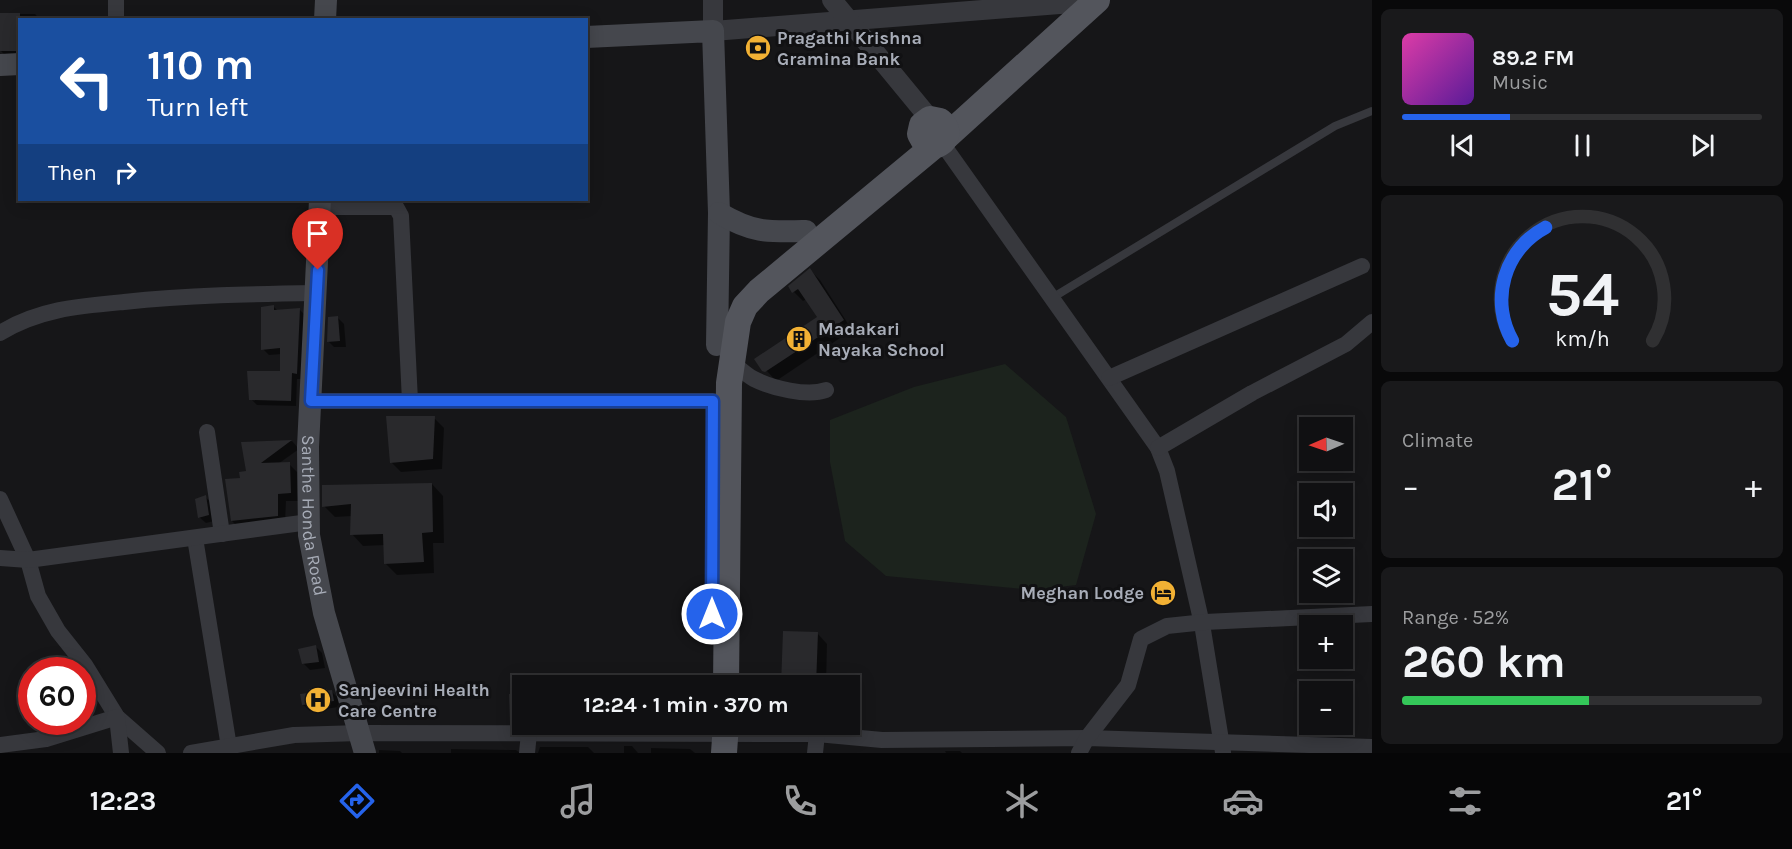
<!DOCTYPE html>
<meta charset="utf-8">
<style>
:root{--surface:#101012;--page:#19191b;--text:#f1f3f6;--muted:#9c9d9f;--line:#303032;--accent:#2563eb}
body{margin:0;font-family:Karla,sans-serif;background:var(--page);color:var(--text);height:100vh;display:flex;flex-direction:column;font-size:22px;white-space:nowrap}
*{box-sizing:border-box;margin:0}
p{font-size:20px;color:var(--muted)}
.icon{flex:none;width:33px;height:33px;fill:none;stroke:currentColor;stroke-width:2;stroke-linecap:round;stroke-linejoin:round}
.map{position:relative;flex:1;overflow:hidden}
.side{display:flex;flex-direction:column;gap:9px;padding:9px;background:#09090a;width:420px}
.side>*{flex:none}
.guide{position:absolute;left:18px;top:18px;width:570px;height:183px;border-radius:0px;box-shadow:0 3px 15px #0003,0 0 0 2px var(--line);background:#1a4fa0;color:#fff;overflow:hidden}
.needle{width:39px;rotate:268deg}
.tools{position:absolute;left:1299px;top:417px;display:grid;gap:12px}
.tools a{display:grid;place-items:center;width:54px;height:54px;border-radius:0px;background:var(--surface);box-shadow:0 3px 15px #0003,0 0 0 2px var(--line);font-size:30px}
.speed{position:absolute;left:18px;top:657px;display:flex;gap:12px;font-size:30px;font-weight:700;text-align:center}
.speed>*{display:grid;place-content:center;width:78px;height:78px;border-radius:50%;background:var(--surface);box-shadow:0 3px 15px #0003,0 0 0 2px var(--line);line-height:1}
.speed .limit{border:9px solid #d22;background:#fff;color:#111}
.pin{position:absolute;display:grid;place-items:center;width:51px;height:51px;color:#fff;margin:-62px -26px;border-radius:50% 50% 50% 0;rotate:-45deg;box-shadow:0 0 6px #0007}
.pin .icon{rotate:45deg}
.me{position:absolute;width:66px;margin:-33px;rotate:0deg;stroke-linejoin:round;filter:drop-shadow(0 0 4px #0008)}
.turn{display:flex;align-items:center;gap:21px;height:126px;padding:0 30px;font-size:27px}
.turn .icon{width:78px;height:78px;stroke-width:2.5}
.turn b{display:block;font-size:42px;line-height:51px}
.then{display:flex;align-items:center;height:57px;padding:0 30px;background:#0003;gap:12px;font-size:22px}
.big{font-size:45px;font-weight:700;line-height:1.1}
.side .card{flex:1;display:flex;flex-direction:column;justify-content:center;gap:9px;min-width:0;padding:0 21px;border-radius:9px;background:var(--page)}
.side .dial{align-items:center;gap:0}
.dial svg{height:156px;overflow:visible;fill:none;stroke:var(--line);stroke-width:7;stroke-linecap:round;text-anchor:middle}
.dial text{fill:var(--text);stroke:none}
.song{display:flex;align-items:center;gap:18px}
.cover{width:72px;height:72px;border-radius:9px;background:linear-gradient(135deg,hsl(320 70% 55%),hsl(270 70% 35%))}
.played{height:6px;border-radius:3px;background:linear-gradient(90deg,var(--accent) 30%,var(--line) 30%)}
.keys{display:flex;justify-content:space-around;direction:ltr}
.heat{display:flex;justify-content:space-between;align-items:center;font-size:33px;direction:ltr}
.charge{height:9px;border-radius:4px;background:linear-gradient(90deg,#34c759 52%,var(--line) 0)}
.trip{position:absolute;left:512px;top:675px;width:348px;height:60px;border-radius:0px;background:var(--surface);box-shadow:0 3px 15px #0003,0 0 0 2px var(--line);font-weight:700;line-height:60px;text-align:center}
.tabs{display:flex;height:96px;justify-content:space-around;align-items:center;background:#060607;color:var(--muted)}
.tabs .icon{width:42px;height:42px}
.tabs .selected{color:var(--accent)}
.tabs b{font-size:27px;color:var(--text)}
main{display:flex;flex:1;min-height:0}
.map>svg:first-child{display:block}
.green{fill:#1c231d}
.shadow{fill:#0007}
.building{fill:#29292c}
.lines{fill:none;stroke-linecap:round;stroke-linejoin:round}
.service{stroke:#37383d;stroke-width:8}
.minor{stroke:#37383d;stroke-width:16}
.tertiary{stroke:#37383d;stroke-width:20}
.secondary{stroke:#45474d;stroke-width:22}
.primary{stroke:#53555c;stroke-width:26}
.route-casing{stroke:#184099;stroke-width:15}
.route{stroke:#2563eb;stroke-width:10}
.labels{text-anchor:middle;stroke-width:6;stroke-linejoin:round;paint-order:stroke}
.poi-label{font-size:18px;font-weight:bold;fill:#a8adb8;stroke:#111113;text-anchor:start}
.street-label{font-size:18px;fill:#a8adb8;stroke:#111113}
</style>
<main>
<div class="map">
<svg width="1372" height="753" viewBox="0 0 1372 753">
<rect width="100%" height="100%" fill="#161618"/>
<!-- green -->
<polygon class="green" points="1005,364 1066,417 1096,514 1076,585 1034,590 886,576 845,541 830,462 830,420 914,387"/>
<!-- shadow -->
<g class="shadow">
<polygon points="0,14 35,14 41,20 20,20 20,57 7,57 1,51"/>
<polygon points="810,270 820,280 852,330 776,381 756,359 819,317 807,299 803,301 794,292"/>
<polygon points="274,307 278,311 300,310 306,316 303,379 297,379 296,406 257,405 251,399 281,372 282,354 269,355 263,349"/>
<polygon points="338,318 344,324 346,347 334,347 328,341"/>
<polygon points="434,418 444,428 442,469 401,472 391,462"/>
<polygon points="292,441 299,449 278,464 289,464 297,472 298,501 286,501 285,523 240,529 232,521 242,479 248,473 243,444"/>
<polygon points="432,484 443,496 444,543 433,543 434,573 397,575 385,563 385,545 363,546 352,534 352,516 335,517 324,506"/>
<polygon points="205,497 212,503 214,521 206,523 199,517"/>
<polygon points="818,634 827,644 826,686 782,686"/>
<polygon points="316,647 322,653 325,668 310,670 303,663"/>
<polygon points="332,692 338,698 339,707 310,711 303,705"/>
<polygon points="522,695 522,724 592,724 592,729 518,729 511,722"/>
<polygon points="849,716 854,721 853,735 785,731 779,724 849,724"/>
<polygon points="624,746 632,746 638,753 624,753"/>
<polygon points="540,747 588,747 594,753 538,753"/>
<polygon points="651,748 690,749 695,753 651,753"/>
<polygon points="451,749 516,750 520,753 451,753"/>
<polygon points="379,750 400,751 402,753 379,753"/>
<polygon points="945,751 960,751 962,753 946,753"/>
</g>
<!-- building -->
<g class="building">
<rect x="0" y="13" width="20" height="38"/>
<polygon points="810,268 844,320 765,372 762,371 754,359 817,317 798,289 792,293 788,286"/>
<polygon points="274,305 274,310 300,308 297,374 292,373 291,401 249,400 247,371 280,371 280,348 261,350 261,307"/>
<polygon points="338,316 340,341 327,342 328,317"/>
<polygon points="386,416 435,416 433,459 390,463"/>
<polygon points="292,440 261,463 290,462 291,493 278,494 278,516 231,521 225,479 240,478 239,472 246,471 241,442"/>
<polygon points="432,483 433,532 422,533 424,562 384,564 383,534 350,535 351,504 322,507 322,485"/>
<polygon points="206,495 209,515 198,518 195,499"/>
<polygon points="783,631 818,632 816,686 781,686"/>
<polygon points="316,645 319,662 302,664 298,649"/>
<polygon points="332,690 334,701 302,705 300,694"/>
<polygon points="522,693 522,723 510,723 509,694"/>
</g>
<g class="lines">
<!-- service -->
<polyline class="service" points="1052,298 1335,126 1372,111"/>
<!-- minor -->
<g class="minor">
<polyline points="116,20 116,0"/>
<polyline points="942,143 1158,448 1167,471 1202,624 1223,752"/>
<polyline points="319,207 396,207 401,216 410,401"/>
<path d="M0 333C39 309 80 306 124 302 188 295 252 294 317 293"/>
<path d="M731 361C738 367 746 375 754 379 772 388 807 397 826 390"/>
<polyline points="1109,378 1362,266"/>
<polyline points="311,401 713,401"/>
<polyline points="207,432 222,534"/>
<polyline points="1158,448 1252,393 1346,344 1372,322"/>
<polyline points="0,499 28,560 38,596 58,631 85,665 117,717 158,753"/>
<polyline points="195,538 230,753"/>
<polyline points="0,558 28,560 309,522"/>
<polyline points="0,745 46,739 117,717 121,753"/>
<polyline points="191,753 294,735 360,733 817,734 882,740 1087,738 1372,747"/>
<polyline points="527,753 529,733"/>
<polyline points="815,753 817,734"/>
<polyline points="1079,753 1087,738 1128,685 1141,639 1167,626 1205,622 1372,614"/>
</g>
<!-- tertiary -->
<g class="tertiary">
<polyline points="713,0 713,31 1072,3 1081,14"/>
<polyline points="832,0 930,119"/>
</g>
<!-- secondary -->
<g class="secondary">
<polyline points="325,20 326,0"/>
<polyline points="586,37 713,31 719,213 717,345"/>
<polyline points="0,65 20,64"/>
<path id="s1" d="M320 200 308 447 309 535 324 613 365 753"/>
<path d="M719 213C753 233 767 232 806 231"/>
</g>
<!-- primary -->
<g class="primary">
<polyline points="947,136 1097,0"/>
<path d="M726 686 729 383 738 322 745 306 759 291 934 146C947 142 951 130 940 121L930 119 922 125 920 134 925 143 934 146"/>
<polyline points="724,753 726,724"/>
</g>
</g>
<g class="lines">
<!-- route casing -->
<g class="route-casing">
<polyline id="route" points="318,270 311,401 713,401 712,614"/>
</g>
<!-- route -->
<use href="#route" class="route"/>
</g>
<!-- icons -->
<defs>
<g id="bank-disc" transform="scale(1.35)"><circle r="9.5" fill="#f2b134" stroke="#111113"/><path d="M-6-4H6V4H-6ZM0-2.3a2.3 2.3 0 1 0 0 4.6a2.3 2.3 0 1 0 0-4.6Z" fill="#111"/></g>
<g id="building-disc" transform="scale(1.35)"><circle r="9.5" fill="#f2b134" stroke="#111113"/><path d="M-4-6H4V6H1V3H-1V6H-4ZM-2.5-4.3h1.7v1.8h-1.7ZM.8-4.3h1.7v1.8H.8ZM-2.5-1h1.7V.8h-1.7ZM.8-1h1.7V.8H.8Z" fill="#111"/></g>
<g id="hotel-disc" transform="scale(1.35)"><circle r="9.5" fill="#f2b134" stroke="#111113"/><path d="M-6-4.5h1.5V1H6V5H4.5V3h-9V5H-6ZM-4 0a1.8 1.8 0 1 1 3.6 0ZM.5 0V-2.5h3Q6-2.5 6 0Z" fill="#111"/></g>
<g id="hospital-disc" transform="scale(1.35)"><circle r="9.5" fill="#f2b134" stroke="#111113"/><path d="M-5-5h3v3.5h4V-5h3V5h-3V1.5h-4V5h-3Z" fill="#111"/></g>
</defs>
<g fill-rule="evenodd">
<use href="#bank-disc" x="758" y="48"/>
<use href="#building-disc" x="799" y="339"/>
<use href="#hotel-disc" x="1163" y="593"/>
<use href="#hospital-disc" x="318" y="700"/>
</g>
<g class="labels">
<!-- poi labels -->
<g class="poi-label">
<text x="777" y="44">Pragathi Krishna<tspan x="777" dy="21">Gramina Bank</tspan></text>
<text x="818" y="335">Madakari<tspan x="818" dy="21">Nayaka School</tspan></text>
<text x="1144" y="599" text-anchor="end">Meghan Lodge</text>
<text x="338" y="696">Sanjeevini Health<tspan x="338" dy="21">Care Centre</tspan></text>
</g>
<!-- street labels -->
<g class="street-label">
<text dy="6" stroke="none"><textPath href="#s1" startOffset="316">Santhe Honda Road</textPath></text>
</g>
</g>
</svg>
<div class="tools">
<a><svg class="needle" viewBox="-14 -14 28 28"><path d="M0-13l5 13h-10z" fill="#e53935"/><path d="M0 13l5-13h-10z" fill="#9c9d9f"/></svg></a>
<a><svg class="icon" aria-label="sound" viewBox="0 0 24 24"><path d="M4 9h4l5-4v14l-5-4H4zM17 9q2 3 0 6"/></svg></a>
<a><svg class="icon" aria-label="layers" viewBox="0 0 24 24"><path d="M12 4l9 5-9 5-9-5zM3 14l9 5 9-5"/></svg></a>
<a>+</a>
<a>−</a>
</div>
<div class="speed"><div class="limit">60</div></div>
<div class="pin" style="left:318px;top:270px;background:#d93025"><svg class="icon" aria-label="arrive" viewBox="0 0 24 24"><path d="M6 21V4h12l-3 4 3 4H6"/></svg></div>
<svg class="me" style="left:712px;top:614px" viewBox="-20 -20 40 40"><circle r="17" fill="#2563eb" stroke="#fff" stroke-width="3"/><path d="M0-11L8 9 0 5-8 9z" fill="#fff"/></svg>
<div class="trip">12:24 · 1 min · 370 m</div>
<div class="guide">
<div class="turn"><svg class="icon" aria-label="left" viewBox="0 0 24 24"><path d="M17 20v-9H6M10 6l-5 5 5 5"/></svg><div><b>110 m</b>Turn left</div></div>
<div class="then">Then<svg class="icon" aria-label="right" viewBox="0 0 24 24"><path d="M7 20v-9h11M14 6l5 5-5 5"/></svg></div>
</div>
</div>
<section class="side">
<div class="card">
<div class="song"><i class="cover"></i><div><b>89.2 FM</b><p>Music</p></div></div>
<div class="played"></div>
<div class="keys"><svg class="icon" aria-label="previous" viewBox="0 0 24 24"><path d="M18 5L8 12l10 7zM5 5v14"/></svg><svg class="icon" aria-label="pause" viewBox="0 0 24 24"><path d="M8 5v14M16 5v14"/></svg><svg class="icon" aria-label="next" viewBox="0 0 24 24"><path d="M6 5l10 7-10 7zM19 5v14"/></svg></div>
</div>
<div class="card dial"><svg viewBox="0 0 100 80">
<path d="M14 69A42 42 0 1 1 86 69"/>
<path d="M14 69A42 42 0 0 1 31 11" stroke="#2563eb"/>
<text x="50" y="56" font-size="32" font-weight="700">54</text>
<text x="50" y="72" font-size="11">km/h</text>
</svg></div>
<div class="card"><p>Climate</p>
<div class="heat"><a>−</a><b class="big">21°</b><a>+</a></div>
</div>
<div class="card"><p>Range · 52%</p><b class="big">260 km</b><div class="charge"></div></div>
</section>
</main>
<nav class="tabs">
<b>12:23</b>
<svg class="icon selected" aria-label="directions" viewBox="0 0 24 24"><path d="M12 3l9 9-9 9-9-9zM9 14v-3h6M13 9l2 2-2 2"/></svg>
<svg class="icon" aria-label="music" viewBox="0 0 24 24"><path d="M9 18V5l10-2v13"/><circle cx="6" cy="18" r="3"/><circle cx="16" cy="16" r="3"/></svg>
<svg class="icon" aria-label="phone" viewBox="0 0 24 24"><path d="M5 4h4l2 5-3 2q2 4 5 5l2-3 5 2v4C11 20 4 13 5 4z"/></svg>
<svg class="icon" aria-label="climate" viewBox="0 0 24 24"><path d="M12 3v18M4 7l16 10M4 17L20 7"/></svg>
<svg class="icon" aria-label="car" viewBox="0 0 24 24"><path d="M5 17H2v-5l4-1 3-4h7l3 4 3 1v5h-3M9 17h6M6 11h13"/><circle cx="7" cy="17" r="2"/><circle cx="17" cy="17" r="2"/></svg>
<svg class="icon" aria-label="filters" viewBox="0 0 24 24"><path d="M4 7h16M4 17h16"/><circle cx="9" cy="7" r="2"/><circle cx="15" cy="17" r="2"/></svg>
<b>21°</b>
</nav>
